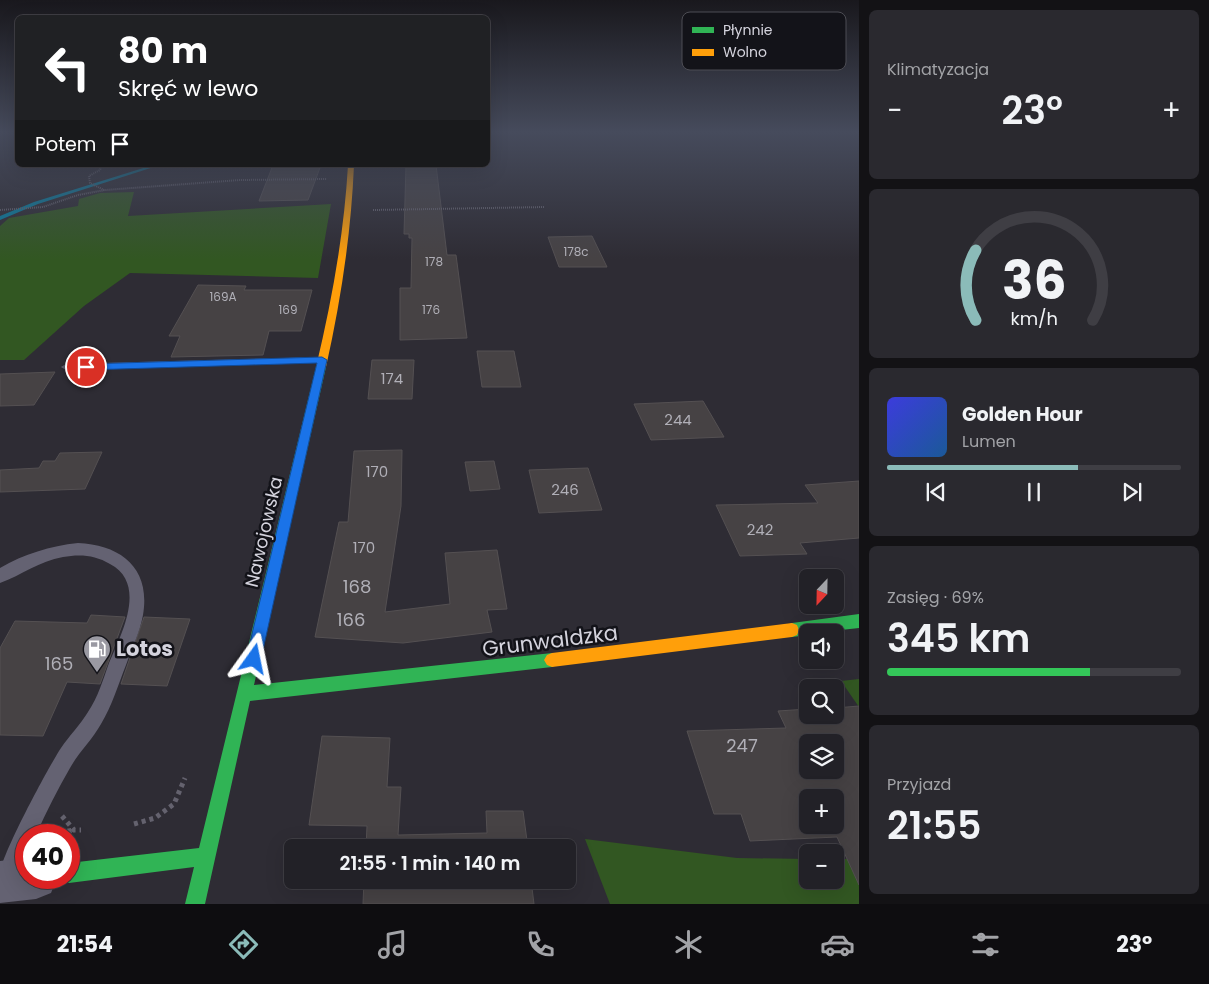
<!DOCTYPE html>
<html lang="pl">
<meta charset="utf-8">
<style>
:root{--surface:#222127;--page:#2a292f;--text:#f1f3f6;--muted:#a2a3a7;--line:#3f3e44;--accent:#8bbbb9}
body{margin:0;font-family:Poppins,sans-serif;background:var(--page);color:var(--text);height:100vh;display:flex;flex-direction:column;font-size:19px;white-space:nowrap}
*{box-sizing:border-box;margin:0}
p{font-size:16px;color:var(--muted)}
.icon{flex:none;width:28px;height:28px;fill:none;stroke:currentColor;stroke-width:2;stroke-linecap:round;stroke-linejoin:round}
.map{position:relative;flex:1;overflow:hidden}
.side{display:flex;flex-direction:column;gap:10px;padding:10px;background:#131215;width:350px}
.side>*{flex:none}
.top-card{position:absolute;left:15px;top:15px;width:475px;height:152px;border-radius:8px;box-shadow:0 5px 20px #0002,0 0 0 1px var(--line);background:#202124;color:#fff;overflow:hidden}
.needle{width:32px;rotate:202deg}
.controls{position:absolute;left:799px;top:569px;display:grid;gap:10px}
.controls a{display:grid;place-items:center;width:45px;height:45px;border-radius:8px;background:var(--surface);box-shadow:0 5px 20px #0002,0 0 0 1px var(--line);font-size:25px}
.speed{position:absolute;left:15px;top:824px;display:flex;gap:10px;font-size:25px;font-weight:700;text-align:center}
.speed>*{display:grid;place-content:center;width:65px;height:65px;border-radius:50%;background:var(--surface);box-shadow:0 5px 20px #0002,0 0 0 1px var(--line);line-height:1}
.speed .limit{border:8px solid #d22;background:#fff;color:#111}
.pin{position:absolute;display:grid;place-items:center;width:42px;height:42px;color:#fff;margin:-21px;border:2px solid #fff;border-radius:50%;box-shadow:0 1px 5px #0007}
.me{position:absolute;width:55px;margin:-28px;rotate:12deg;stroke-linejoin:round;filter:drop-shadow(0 0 4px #0008)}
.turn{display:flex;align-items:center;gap:18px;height:105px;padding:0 20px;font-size:22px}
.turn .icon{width:65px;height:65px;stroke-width:2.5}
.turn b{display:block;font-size:35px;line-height:42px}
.then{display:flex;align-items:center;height:48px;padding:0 20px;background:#0003;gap:10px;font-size:19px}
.big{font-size:38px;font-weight:600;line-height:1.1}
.side .widget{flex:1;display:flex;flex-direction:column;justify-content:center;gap:8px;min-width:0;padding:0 18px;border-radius:8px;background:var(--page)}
.side .dial{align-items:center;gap:0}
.dial svg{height:130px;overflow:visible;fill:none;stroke:var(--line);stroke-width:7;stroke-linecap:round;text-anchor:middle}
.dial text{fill:var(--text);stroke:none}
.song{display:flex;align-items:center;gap:15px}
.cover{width:60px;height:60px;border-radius:8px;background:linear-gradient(135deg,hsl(240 70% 55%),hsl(210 70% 35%))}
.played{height:5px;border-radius:2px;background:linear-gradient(90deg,var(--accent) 65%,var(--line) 65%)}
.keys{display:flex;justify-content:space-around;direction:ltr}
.heat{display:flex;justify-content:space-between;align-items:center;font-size:28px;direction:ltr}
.charge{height:8px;border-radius:4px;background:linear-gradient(90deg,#34c759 69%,var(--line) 0)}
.trip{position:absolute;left:284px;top:839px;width:292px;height:50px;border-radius:8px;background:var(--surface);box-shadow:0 5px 20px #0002,0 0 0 1px var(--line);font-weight:600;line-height:50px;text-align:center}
.menu{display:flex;height:80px;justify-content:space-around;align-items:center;background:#0e0d10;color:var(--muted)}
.menu .icon{width:35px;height:35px}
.menu .on{color:var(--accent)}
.menu b{font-size:22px;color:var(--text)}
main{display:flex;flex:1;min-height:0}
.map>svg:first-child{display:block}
.green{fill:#325722}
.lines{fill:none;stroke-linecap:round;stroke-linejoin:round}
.stream{fill:#067ea0;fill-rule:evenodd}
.building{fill:#464244;stroke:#545052;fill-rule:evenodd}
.path-far1{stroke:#64626e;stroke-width:2;stroke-dasharray:1 1;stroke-linecap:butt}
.path{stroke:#64626e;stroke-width:5;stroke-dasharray:4 4;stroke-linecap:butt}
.lane{fill:#646272;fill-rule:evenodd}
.street{fill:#646272;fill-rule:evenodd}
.fast{fill:#30b455;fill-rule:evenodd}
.slow{fill:#ff9f0a;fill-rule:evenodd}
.route{fill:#1a73e8;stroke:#114b97}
.labels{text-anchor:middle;stroke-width:5;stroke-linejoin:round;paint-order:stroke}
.far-number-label{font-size:12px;fill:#b0afb7}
.number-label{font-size:15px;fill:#b0afb7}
.street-label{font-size:18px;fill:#d4d3dd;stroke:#131319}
.near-number-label{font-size:18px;fill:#b0afb7}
.near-street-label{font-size:21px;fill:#d4d3dd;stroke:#131319}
.near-poi-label{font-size:21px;font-weight:bold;fill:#d4d3dd;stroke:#131319;text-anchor:start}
.key{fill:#131319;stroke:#4d4d54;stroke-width:1}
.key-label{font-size:14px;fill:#d4d3dd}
</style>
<main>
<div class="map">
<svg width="859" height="904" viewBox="0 0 859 904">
<rect width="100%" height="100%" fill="#2e2c34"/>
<!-- green -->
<g class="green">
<polygon points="134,192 128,216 331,204 318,278 130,273 84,306 24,360 0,360 0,226 9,218 78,206 79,199 100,193"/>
<polygon points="859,679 859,707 841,681"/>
<polygon points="585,839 737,858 807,859 808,880 835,880 835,859 859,859 859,904 610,904"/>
</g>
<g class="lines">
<!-- stream -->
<polygon class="stream" points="153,165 160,165 38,204 0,220 0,216 34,202"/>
</g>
<!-- building -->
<g class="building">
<polygon points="273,165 321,165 308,200 259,201"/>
<polygon points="406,165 436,165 447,255 456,255 467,338 400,340 400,288 411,288 412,238 409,238 409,234 404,234"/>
<polygon points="592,236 607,267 559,267 548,237"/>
<polygon points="198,285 246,286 244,290 312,290 301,331 269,331 263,355 171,357 180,336 169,336"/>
<polygon points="477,351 514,351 521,387 482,387"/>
<polygon points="372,360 414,360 412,399 368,399"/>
<polygon points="55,372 34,405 0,406 0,374"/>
<polygon points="703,401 724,437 651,440 634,404"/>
<polygon points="402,450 401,506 385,612 450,604 445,553 497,550 507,609 487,610 492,632 403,643 315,637 339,522 348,522 354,451"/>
<polygon points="102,452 85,489 0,492 0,470 39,468 43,461 55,461 60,453"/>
<polygon points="494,461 500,489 470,491 465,462"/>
<polygon points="588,468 602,510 539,513 529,470"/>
<polygon points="859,481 859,538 800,543 807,554 740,556 716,505 818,503 805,485"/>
<polygon points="91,615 125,617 100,684 67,682 43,736 0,735 0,648 15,621 87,623"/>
<polygon points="144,617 190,619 167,686 121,684"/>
<path d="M859 706V885L837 837 750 841 741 814H714L687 731 786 728 778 711 808 709V715H835V708ZM808 742H835V770H808ZM808 798H835V825H808Z"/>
<polygon points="322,736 390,738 387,787 401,787 398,835 487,833 486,811 523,811 528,848 366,848 367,826 309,825"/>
<polygon points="364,880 531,880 534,904 363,904"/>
</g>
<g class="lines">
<!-- path-far1 -->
<g class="path-far1">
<polyline points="102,165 100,170 89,176 90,183 104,190"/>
<polyline points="0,210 43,207 78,195 105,190 240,180 327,179"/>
<polyline points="373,210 545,207"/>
</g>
<!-- path -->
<g class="path">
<polyline points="62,816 74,830 81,830"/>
<polyline points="134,824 155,818 174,804 185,778"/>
<polyline points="52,835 73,830"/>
</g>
<!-- lane -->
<g class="lane">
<polygon points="322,357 327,360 326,362 66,370 61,367 66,364"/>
<path d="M78 543C121 545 151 568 143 615 140 632 132 648 126 665 118 685 112 706 101 724 92 740 79 752 70 768 58 789 46 812 36 835H26V858L18 882 10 885 2 882C2 880 0 876 0 874 0 857 49 766 61 748 69 736 80 725 88 712 98 697 103 680 109 663 121 635 148 584 110 564 95 555 80 554 63 557 39 561 22 575 0 583V568C24 554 50 546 78 543Z"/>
</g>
<!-- street -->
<polygon class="street" points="26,858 26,878 57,878 51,893 36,899 0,903 0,861"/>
<!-- fast -->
<g class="fast">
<polygon points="321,364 326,367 254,685 552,653 557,655 560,660 557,665 552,667 250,701 205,904 185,904 194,867 69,883 62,880 61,878 69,878 69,863 199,848 316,367"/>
<polygon points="859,614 859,628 823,632 808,632 808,635 792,637 787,635 785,630 787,625 792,623"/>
</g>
<!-- slow -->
<g class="slow">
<path d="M348 165H354C351 234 341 300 326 367L321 370 316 367C332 300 344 234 348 165Z"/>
<polygon points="792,623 797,625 799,630 797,635 792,637 552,667 547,665 544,660 547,655 552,653"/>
</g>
</g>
<!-- sky -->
<linearGradient id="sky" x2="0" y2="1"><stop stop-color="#19181d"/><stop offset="0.51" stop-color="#464b5c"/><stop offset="1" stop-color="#464b5c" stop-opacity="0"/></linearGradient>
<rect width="859" height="259" fill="url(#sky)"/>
<!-- route -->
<polygon class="route" points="322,357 327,360 261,659 259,664 254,666 248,664 246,659 317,363 86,370 81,367 86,364"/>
<!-- icons -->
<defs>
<g id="fuel-pin" transform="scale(1.4375)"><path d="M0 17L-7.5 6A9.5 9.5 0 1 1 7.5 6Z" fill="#9a99a2" stroke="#131319"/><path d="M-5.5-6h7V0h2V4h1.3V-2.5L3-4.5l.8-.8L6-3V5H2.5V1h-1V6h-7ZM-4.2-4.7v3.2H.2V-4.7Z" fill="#fff"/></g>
</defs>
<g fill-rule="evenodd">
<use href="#fuel-pin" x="97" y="649"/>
</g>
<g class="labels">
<!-- far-number labels -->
<g class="far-number-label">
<text x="576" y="256">178c</text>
<text x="434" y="266">178</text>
<text x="223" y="301">169A</text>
<text x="288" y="314">169</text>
<text x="431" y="314">176</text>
</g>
<!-- number labels -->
<g class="number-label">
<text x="392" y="384">174</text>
<text x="678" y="425">244</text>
<text x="377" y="477">170</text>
<text x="565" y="495">246</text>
<text x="760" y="535">242</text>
<text x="364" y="553">170</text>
</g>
<!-- street labels -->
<g class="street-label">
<text transform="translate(264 532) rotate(-77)" y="6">Nawojowska</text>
</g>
<!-- near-number labels -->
<g class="near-number-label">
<text x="357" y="593">168</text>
<text x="351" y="626">166</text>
<text x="59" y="670">165</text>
<text x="742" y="752">247</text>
</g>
<!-- near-street labels -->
<g class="near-street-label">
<text transform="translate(550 641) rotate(-7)" y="7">Grunwaldzka</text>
</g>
<!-- near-poi labels -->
<g class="near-poi-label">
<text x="116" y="656">Lotos</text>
</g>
</g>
<!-- legend -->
<rect x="682" y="12" width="164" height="58" rx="8" class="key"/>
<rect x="692" y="27" width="22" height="6" fill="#30b455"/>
<rect x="692" y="49" width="22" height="7" fill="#ff9f0a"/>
<g class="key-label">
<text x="723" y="35">Płynnie</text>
<text x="723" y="57">Wolno</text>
</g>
</svg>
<div class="controls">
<a><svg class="needle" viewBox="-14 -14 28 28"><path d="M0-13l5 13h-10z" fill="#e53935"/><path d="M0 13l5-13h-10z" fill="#a2a3a7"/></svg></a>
<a><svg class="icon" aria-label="sound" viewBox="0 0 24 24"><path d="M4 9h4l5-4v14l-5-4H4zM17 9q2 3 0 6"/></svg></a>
<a><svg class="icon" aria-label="search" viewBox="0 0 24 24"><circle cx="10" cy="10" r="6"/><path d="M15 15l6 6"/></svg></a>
<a><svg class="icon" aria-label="layers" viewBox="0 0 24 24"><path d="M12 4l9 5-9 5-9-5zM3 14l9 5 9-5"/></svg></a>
<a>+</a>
<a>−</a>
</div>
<div class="speed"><div class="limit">40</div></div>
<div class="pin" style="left:86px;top:367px;background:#d93025"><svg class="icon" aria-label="arrive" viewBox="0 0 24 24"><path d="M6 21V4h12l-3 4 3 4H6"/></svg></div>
<svg class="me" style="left:254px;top:659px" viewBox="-20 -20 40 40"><path d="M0-17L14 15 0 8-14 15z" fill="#1a73e8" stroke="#fff" stroke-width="4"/></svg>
<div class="trip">21:55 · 1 min · 140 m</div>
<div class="top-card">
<div class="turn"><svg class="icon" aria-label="left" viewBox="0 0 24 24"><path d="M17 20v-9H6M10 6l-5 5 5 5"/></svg><div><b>80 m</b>Skręć w lewo</div></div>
<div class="then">Potem<svg class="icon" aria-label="arrive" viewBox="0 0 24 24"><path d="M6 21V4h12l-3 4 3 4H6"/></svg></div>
</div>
</div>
<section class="side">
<div class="widget"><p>Klimatyzacja</p>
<div class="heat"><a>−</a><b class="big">23°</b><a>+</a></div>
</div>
<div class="widget dial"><svg viewBox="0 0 100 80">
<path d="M14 69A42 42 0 1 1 86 69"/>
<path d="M14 69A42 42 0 0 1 14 26" stroke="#8bbbb9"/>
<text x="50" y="56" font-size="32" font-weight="700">36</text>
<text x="50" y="72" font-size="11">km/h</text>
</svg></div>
<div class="widget">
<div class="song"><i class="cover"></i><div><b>Golden Hour</b><p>Lumen</p></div></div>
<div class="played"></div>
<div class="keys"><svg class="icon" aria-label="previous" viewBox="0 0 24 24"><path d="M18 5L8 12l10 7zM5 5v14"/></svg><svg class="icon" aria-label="pause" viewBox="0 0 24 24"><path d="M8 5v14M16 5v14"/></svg><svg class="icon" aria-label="next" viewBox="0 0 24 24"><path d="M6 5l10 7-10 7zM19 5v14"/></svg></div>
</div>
<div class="widget"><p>Zasięg · 69%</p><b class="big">345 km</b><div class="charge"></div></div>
<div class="widget"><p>Przyjazd</p><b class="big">21:55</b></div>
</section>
</main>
<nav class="menu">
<b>21:54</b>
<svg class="icon on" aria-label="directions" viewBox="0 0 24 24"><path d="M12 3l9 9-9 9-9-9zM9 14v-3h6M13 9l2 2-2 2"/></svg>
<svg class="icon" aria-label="music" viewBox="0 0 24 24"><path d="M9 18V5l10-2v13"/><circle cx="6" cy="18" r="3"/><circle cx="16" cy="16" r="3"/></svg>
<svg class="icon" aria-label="phone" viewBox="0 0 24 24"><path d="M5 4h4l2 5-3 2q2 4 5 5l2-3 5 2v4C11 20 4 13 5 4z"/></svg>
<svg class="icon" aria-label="climate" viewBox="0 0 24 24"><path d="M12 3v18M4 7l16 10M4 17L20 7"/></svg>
<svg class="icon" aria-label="car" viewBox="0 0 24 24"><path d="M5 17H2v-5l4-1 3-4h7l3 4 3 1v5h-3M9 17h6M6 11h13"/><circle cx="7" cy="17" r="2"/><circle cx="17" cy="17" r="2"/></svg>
<svg class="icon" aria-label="filters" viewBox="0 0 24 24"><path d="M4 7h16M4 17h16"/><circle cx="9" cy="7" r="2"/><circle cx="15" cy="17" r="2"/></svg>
<b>23°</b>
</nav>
